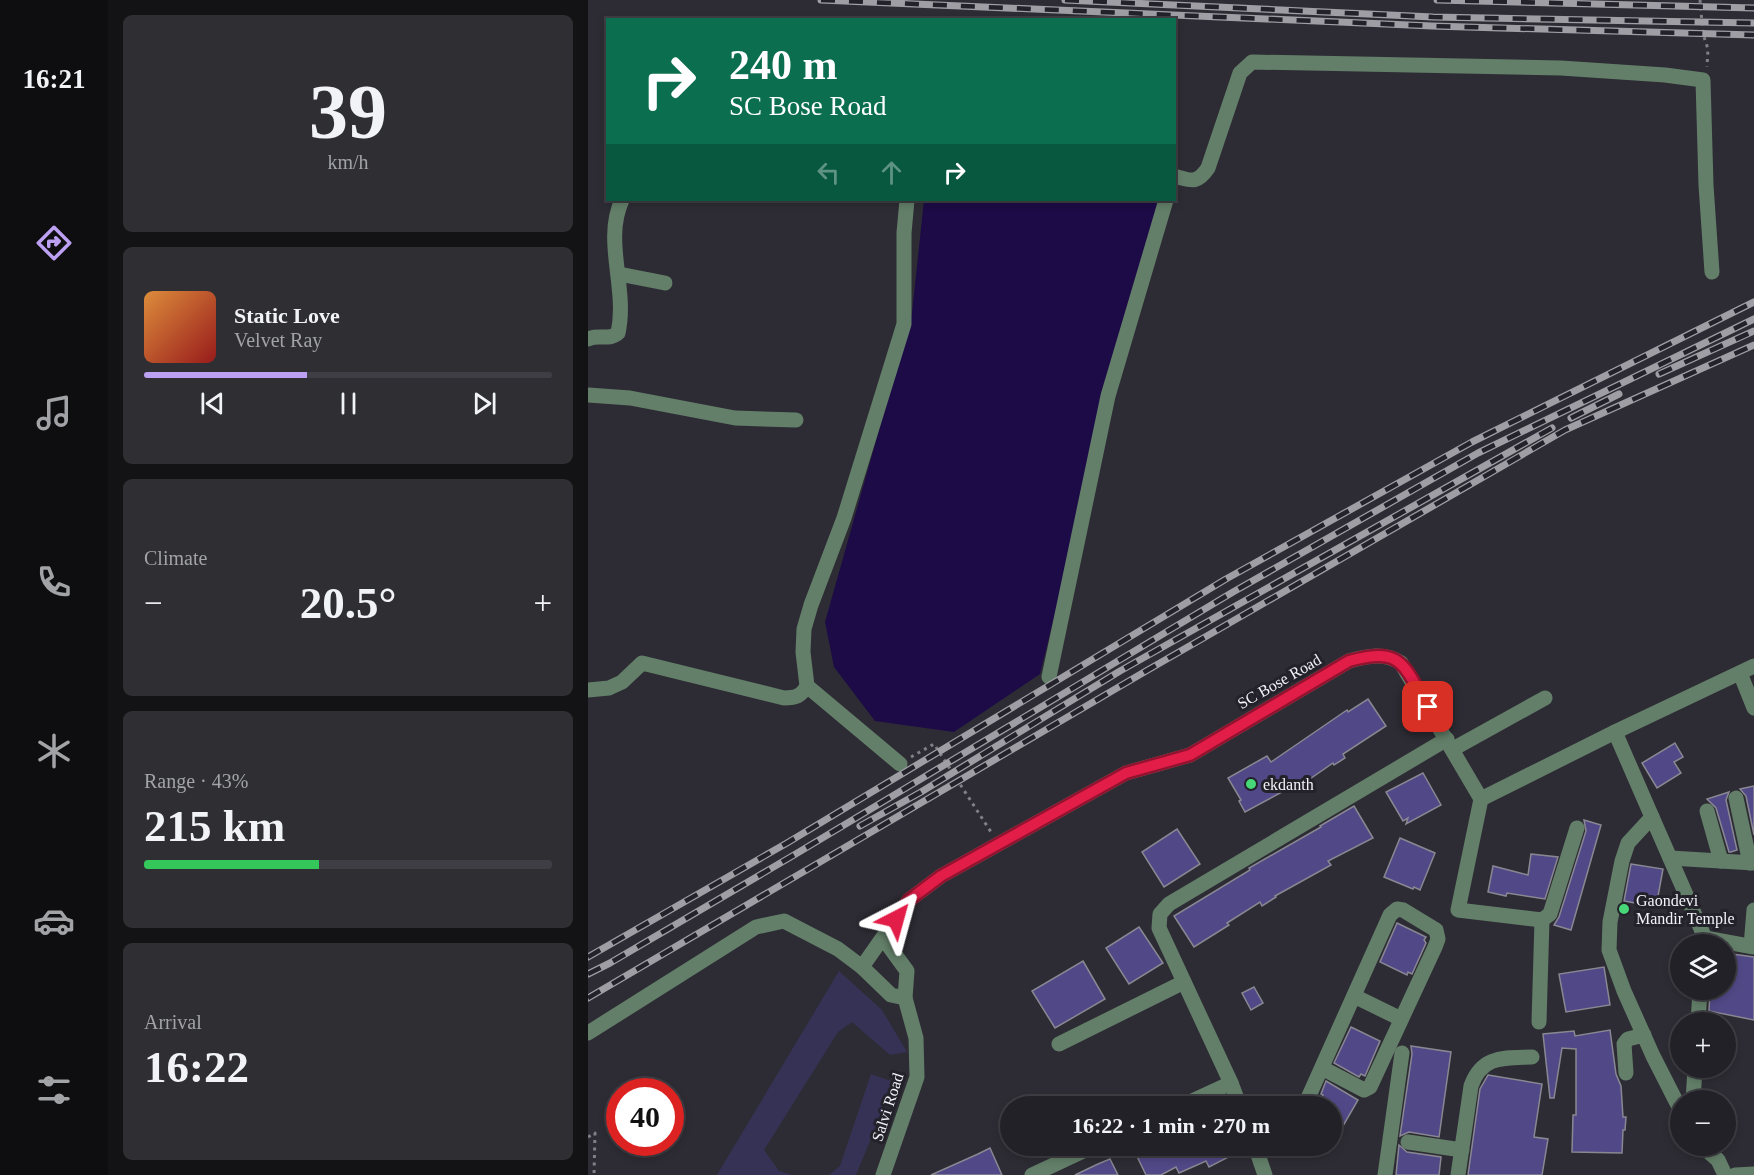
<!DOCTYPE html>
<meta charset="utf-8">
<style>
:root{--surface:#222127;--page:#2e2e33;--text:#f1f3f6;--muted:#a2a3a7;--line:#3f3e44;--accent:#bca0f2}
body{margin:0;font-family:Georgia,serif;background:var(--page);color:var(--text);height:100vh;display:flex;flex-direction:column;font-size:22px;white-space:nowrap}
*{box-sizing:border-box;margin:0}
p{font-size:20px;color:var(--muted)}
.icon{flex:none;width:33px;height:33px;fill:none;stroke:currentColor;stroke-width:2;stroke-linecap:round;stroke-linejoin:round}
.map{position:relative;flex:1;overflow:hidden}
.panel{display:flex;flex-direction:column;gap:15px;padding:15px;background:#131215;width:480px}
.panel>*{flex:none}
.hud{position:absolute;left:18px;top:18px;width:570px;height:183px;border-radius:0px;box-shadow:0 3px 9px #0003,0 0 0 2px var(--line);background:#0b6e4f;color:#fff;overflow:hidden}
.tools{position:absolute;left:1082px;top:934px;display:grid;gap:12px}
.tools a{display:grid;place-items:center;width:66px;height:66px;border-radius:50%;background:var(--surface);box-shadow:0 3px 9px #0003,0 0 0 2px var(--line);font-size:30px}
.speed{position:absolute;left:18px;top:1078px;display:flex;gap:12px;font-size:30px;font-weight:700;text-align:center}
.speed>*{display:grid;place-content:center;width:78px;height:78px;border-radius:50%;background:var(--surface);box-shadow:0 3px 9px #0003,0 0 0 2px var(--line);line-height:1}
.speed .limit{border:9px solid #d22;background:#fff;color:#111}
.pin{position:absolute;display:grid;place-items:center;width:51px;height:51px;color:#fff;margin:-26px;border-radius:12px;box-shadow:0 3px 9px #0006}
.me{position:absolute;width:66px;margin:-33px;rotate:39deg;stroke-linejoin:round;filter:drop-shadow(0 0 4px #0008)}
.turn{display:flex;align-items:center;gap:21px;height:126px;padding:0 24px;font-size:27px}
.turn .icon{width:78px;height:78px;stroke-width:2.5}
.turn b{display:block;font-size:42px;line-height:51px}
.lanes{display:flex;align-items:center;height:57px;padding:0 24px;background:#0003;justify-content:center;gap:30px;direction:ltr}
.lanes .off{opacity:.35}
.big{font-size:45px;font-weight:700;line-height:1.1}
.panel .widget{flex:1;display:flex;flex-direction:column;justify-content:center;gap:9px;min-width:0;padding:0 21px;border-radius:9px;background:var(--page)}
.panel .dial{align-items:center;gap:0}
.dial b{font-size:78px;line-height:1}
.song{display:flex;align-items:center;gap:18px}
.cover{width:72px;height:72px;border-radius:9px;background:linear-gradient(135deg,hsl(30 70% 55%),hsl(0 70% 35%))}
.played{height:6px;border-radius:3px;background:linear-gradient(90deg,var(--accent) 40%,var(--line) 40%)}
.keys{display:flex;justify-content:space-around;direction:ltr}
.heat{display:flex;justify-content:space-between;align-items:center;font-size:33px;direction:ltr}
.charge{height:9px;border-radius:4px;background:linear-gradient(90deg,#34c759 43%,var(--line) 0)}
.trip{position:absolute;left:412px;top:1096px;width:342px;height:60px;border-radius:30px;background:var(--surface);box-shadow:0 3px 9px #0003,0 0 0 2px var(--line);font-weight:700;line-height:60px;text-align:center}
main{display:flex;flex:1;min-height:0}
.menu{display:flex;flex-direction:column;width:108px;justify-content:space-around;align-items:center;background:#0e0d10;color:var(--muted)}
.menu .icon{width:42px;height:42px}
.menu .selected{color:var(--accent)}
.menu b{font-size:27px;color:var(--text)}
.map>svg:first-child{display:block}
.green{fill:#363256}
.water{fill:#1c0b46}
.building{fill:#514887;stroke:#898892;stroke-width:1.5}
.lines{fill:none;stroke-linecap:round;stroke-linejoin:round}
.path{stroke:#818087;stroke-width:3;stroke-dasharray:3 4.5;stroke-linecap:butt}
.minor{stroke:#637f69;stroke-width:15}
.rail-casing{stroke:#9f9ea5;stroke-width:7}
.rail{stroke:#23222a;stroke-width:4.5;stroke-dasharray:14;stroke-linecap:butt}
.route-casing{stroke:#92132f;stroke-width:15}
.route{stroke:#e11d48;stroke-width:10}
.poi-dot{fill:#47d779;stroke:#23222a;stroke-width:2}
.labels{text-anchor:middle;stroke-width:6;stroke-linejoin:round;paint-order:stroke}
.street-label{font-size:16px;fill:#f3f2f8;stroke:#23222a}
.poi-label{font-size:16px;fill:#f3f2f8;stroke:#23222a;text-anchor:start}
</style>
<main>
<nav class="menu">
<b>16:21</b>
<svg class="icon selected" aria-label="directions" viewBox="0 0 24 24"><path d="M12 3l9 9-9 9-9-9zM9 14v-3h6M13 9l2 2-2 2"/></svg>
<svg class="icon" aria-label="music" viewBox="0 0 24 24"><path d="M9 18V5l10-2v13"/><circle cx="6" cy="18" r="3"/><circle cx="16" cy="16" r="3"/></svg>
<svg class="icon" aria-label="phone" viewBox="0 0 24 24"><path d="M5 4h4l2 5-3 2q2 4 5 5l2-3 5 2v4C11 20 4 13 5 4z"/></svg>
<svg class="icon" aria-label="climate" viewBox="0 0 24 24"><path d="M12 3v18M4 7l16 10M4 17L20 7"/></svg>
<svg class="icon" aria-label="car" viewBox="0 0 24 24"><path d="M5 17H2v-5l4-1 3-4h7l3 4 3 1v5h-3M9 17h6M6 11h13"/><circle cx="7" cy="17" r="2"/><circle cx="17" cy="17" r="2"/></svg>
<svg class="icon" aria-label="filters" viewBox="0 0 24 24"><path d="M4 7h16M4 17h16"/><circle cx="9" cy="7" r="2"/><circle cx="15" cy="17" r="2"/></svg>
</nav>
<section class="panel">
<div class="widget dial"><b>39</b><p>km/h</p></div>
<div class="widget">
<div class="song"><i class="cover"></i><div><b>Static Love</b><p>Velvet Ray</p></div></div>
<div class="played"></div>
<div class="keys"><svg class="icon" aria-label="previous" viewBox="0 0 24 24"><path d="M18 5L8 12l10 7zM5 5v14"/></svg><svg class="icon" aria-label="pause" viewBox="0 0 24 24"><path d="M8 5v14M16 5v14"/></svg><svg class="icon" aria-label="next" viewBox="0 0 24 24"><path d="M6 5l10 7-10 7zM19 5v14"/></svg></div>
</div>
<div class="widget"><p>Climate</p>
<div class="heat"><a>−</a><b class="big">20.5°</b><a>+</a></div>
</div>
<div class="widget"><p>Range · 43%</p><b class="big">215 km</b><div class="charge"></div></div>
<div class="widget"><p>Arrival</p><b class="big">16:22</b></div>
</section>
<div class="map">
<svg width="1166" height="1175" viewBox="0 0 1166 1175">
<rect width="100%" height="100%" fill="#2d2c34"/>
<!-- green -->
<g class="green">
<polygon points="251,971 294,1010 319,1052 302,1055 264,1022 250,1032 176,1150 191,1171 204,1175 129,1175"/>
<polygon points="283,1074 306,1082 268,1175 241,1175 252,1166"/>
</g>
<!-- water -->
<polygon class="water" points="336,200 570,200 452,674 366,732 287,721 246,667 237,622 324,313"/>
<!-- building -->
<g class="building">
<polygon points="780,699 798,726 755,754 757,758 746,765 745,763 719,781 718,779 657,812 651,801 653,800 640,778 679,756 683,762 759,710 760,712"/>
<polygon points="1087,743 1095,757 1086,762 1093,773 1069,788 1054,763"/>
<polygon points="835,773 853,805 818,824 820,818 815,821 798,792"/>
<polygon points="1166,786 1166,835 1158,796 1152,789"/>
<polygon points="1141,792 1138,800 1149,850 1143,852 1141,852 1128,808 1119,799"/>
<polygon points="766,806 785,838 740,861 743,865 687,896 688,897 674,906 672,902 639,923 641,925 606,947 586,916 662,870 661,868 733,827 732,826"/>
<polygon points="996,820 1013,825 983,930 966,925 971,917 998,831"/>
<polygon points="589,829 612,864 576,887 554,852"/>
<polygon points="812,838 847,853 832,890 826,887 825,889 796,877"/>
<polygon points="943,854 970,857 957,899 919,893 918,896 900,892 905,866 940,875"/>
<polygon points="1043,864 1075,869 1068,907 1036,901"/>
<polygon points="809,923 838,937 836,940 838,943 824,974 820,972 819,975 792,962"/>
<polygon points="551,927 575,963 541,984 518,948"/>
<polygon points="1137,953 1166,957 1166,1020 1121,1011 1122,990 1137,990"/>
<polygon points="495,961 517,999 467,1028 444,991"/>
<polygon points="1016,967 1022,1005 978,1012 971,974"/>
<polygon points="666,987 675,1003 663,1010 654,993"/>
<polygon points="763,1027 792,1041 777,1076 773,1074 771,1077 746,1063"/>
<polygon points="1022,1030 1028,1074 1033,1086 1035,1117 1038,1117 1037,1130 1035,1130 1034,1153 984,1152 985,1115 988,1115 988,1049 974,1048 966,1098 962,1098 955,1034 986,1031 987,1036"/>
<polygon points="823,1046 863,1052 851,1137 821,1132 812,1136 824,1054"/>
<polygon points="900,1075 954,1084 946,1137 960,1139 954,1175 880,1175 892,1089"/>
<polygon points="738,1081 770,1100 744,1145 744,1107 728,1107 735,1095 733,1094"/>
<polygon points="811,1145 819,1152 853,1157 851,1175 808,1175"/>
<polygon points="544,1146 657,1146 658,1148 621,1167 618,1161 591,1173 588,1167 573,1175 558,1175"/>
<polygon points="402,1148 414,1175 343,1175 390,1154"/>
<polygon points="522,1159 530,1175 487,1175 510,1164"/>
</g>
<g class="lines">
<!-- path -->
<g class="path">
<polyline points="1112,0 1115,34 1120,49 1119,67"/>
<polyline points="323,757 346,744 403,832"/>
<polyline points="0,1137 7,1133 6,1175"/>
</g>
<!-- minor -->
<g class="minor">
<path d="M586 176C604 181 609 184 620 168L652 73 664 62 973 68 1077 75 1115 80 1118 185 1124 272"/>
<polyline points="31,274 77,283"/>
<path d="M0 339C10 334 21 341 30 333 40 289 15 241 34 200"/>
<polyline points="0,395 42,398 147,418 208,420"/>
<polyline points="1152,673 1166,708"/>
<polyline points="461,677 520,396 578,200"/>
<polyline points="219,686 312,764"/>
<path d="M0 690 21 688 34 682 54 663 196 698C208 698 213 696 219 686L215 652 216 629 223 605 256 518 316 324V233L319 200"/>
<polyline points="1027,732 1064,817 1040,843 1034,861 1022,922 1021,950 1036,991 1065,1056 1092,1109"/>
<polyline points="865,749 957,698"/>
<polyline points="1148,798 1162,863"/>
<polyline points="893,799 870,910 954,920"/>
<polyline points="1119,811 1133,861"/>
<polyline points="1064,817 1117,938 1116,945"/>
<polyline points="1082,858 1166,863"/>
<polyline points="295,938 319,971 317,998"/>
<polyline points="1117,938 1166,947"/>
<polyline points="1163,946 1166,910"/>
<path d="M274 967 321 900 353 876 538 773 602 755 761 661C779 656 797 652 813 663L893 799 1027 732 1166 666"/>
<polyline points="766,996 813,1019"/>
<polyline points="951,1022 954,920 962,914 989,828"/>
<polyline points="1110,1023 1112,990"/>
<polyline points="0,1033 168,927 196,921 250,949 274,967 303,995 317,998 328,1038 329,1077 295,1175"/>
<polyline points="471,1044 596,982"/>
<polyline points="1038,1073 1036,1044 1040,1039 1056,1035"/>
<polyline points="643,1083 652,1107"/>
<polyline points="1105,1101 1107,1068"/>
<polyline points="591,1107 643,1083 571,928 572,914 581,904 859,739"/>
<polyline points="716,1107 802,915 809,909 815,910 848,930 850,939 847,947 782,1087 776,1090 734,1068"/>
<polyline points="820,1142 874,1150"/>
<polyline points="667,1146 677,1175"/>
<polyline points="1114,1146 1130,1160 1137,1175"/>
<polyline points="444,1175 506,1146"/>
<polyline points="797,1175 814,1053"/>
<path d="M870 1175 883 1086C894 1055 916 1058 944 1057"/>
<polyline points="1147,1175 1166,1174"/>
</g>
<!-- rail casing -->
<g class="rail-casing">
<g id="rail">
<polyline points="233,0 844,26 1166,35"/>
<polyline points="477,0 845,17 1166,23"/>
<polyline points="849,0 1166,8"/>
<polyline points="1071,374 1166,331"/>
<polyline points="983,418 1031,394"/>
<polyline points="272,826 333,792 532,671 964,428"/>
<polyline points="0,957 199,843 638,579 884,442 1166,302"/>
<polyline points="0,974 22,963 206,855 645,592 890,453 1166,319"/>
<polyline points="0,998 558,671 977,430 1166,345"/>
</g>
</g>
<!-- rail -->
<use href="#rail" class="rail"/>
</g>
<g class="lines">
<!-- route casing -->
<g class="route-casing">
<path id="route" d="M308 919 321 900 353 876 538 773 602 755 761 661C815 646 815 665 840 707"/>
</g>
<!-- route -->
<use href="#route" class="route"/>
</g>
<!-- markers -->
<g class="poi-dot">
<circle cx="663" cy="784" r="6"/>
<circle cx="1036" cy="909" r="6"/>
</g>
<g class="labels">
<!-- street labels -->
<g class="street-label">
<text transform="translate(691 681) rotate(-30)" y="6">SC Bose Road</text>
<text transform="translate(299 1107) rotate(-72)" y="6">Salvi Road</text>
</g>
<!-- poi labels -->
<g class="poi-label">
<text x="675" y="790">ekdanth</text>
<text x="1048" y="906">Gaondevi<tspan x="1048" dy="18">Mandir Temple</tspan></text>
</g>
</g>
</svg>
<div class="tools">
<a><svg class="icon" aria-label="layers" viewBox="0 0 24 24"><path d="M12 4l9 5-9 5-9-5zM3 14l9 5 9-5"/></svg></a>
<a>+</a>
<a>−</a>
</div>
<div class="speed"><div class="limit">40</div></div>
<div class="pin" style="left:840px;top:707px;background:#d93025"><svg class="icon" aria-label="arrive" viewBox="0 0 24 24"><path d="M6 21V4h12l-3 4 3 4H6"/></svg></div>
<svg class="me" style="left:308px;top:919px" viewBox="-20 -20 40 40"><path d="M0-17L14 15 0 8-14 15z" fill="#e11d48" stroke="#fff" stroke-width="4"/></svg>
<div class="trip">16:22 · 1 min · 270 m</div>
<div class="hud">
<div class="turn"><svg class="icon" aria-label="right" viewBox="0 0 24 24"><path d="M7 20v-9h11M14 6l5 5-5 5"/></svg><div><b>240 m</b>SC Bose Road</div></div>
<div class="lanes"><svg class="icon off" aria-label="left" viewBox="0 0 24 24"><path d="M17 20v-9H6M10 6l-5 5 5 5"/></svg><svg class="icon off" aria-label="ahead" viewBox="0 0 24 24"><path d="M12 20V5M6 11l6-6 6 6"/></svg><svg class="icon" aria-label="right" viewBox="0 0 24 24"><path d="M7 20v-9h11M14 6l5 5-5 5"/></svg></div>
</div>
</div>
</main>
